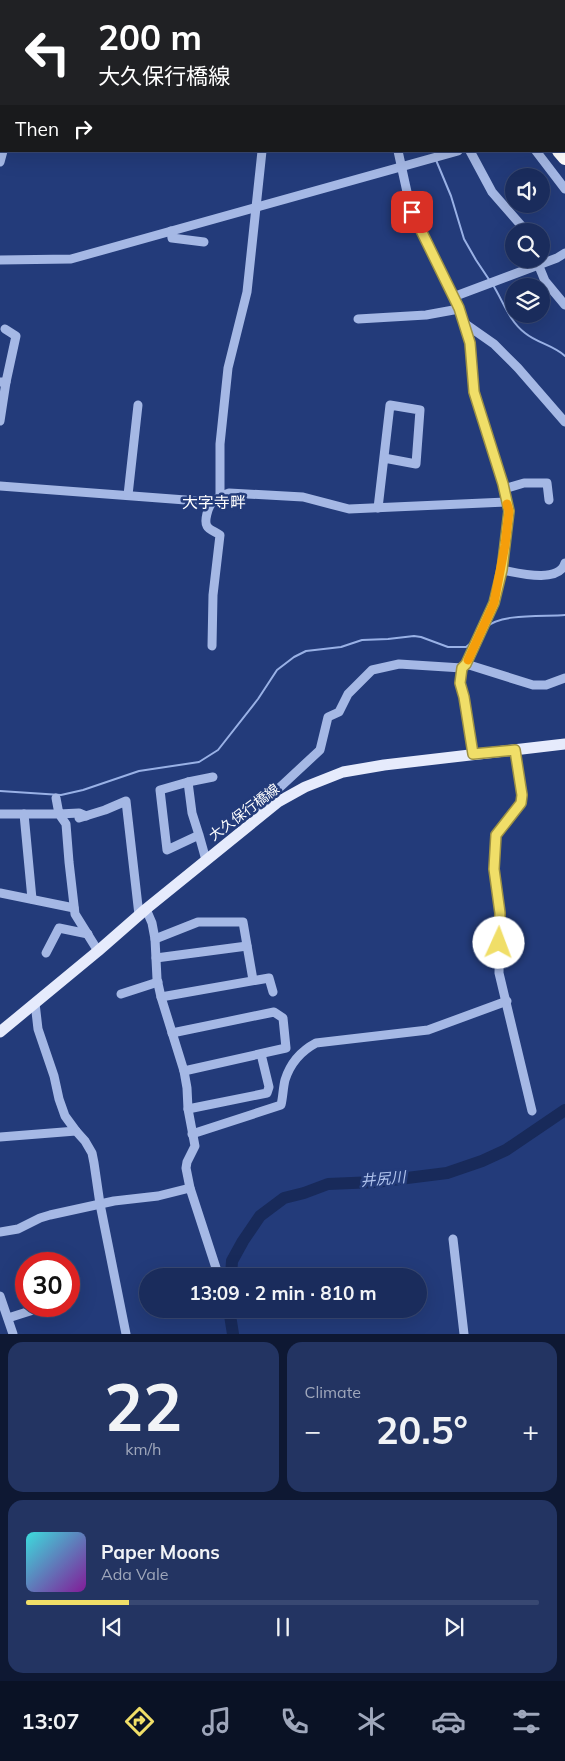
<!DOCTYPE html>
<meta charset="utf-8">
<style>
:root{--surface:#1a2c5c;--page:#233462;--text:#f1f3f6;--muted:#9fa7bb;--line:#384872;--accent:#f0de68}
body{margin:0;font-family:Mulish,"Noto Sans JP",sans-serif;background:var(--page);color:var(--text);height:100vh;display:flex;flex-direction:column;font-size:19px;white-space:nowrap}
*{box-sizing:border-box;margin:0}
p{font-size:16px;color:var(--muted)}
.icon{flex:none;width:28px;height:28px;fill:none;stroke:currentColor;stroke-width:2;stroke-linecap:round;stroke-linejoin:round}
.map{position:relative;height:1334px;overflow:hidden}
.details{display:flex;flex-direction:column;gap:8px;padding:8px;background:#0e1833;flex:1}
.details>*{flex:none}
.top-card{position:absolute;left:0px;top:0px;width:565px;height:152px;box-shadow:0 5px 20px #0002,0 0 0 1px var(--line);background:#202124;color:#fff;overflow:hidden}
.buttons{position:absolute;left:505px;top:168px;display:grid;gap:10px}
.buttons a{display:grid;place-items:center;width:45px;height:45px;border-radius:50%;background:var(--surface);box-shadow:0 5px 20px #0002,0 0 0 1px var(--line);font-size:25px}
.speed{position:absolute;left:15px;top:1252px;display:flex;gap:10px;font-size:25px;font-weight:700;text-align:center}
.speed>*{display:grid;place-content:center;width:65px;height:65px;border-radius:50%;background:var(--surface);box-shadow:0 5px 20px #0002,0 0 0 1px var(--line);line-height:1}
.speed .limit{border:8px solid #d22;background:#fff;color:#111}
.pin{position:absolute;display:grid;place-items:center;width:42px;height:42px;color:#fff;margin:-21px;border-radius:10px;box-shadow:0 2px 8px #0006}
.me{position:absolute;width:55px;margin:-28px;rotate:2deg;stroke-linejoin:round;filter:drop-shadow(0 0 4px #0008)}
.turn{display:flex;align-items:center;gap:18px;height:105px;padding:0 15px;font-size:22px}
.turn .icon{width:65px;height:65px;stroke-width:2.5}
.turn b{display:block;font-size:35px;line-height:42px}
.then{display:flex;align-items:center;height:48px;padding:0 15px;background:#0003;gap:10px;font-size:19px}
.big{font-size:38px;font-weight:700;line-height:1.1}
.details .tile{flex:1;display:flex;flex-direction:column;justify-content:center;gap:8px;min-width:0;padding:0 18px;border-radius:15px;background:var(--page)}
.details .dial{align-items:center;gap:0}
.dial b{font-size:65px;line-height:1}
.song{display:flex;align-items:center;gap:15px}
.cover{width:60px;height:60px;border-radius:8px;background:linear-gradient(135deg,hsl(180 70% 55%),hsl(290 70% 35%))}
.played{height:5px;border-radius:2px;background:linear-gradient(90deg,var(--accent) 20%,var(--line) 20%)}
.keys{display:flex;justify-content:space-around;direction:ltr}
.heat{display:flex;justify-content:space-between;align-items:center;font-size:28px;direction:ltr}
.details .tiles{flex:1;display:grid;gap:8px;grid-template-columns:1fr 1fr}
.tile:last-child{grid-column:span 2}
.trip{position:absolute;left:139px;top:1268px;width:288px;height:50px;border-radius:25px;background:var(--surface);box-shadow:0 5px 20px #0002,0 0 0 1px var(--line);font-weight:700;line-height:50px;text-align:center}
.tab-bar{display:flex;height:80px;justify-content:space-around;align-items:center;background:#0a1225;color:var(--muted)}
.tab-bar .icon{width:35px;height:35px}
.tab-bar .selected{color:var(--accent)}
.tab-bar b{font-size:22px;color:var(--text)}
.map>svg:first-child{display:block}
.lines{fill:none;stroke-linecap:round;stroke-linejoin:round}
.stream{stroke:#99b1e6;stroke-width:2}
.river{stroke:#182a5a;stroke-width:12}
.minor{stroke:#a5b8e5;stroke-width:9}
.major{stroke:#e6ebfc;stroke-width:11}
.highway{stroke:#fff;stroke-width:14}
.route-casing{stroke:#9c9044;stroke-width:12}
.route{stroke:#f0de68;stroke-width:9}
.slow{stroke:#f59e0b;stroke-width:9}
.labels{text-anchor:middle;stroke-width:5;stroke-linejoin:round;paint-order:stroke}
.street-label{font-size:14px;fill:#fff;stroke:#233b7a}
.water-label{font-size:15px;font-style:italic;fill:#b0c3ed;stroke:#233b7a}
.quarter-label{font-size:16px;fill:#fff;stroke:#233b7a}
</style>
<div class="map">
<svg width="565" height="1334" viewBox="0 0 565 1334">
<rect width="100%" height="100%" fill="#233b7a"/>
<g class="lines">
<!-- stream -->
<g class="stream">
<polyline points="512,0 512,1"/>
<polyline points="436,160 451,196 464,239 476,260 490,281"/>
<path d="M493 285C503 301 509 321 525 333 537 343 553 345 565 356"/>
<path d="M487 627C500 613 547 617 565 615"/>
<polyline points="0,791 61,795 83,790 139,771 199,762 218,750 258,699 277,670 294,657 306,651 341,647 362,640 388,639 414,636 421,637 448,647 466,647 471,643"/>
</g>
<!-- river -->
<g class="river">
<polyline points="231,1276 232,1261 243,1241 260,1216 284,1198 304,1193 328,1184 375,1182 447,1173 482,1161 506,1150 565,1110"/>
<polyline points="229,1309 233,1334"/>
</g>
<!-- minor -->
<g class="minor">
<polyline points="257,0 258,1"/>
<polyline points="506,0 506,1"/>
<polyline points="564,94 565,95"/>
<polyline points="0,97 1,98"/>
<polyline points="564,123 565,123"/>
<polyline points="398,151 409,201 416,222 459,308 464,323 470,343 474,392 503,484 509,511 502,570 494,603 466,664 462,668 460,683 464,697 473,754"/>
<polyline points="470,151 492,192 526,231"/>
<polyline points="536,151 565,189"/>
<polyline points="0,162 3,151"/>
<polyline points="171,231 172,238 204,242"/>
<polyline points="536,259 545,281 565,305"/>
<polyline points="0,260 71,259 458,151"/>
<polyline points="453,297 557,258 565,253"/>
<polyline points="358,319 426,315 459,309"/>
<polyline points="464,323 494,344 518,368 565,422"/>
<polyline points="5,329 16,336 6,382"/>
<polyline points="0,421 6,382 0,382"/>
<polyline points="0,486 212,502"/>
<polyline points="504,489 524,483 547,483 549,500"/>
<polyline points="128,495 138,405"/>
<polyline points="220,497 220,444 228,368 247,292 262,151"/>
<polyline points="378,508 390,405 420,410 416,464 384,458"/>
<path d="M502 570C518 573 559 584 565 563"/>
<path d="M212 646 213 595 220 535C216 532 209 530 207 526 204 521 208 507 212 503 215 498 223 495 229 493L303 497 349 509 506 502"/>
<polyline points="466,664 533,685 546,685 565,678"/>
<polyline points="515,750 522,795 521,803 495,835 494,869 500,913 499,973 532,1111"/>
<polyline points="188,782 213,777"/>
<polyline points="56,798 59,814 79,813 86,816"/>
<polyline points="0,814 59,814 66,824 69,862 75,914 98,951"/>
<polyline points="24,814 32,899"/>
<polyline points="262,814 263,803 320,750 328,717 339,712 348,694 372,670 399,664 462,668"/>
<polyline points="79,818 105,810 126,801 139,915"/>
<polyline points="199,835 192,813 188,782 160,790 167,850 199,835 206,860"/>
<polyline points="0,893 74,908"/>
<polyline points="146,909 152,923 155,939 157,979 161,997 184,1071 187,1088 188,1109 195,1146 187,1162 186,1168 190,1188 217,1271"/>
<polyline points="155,939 198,922 243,922 253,980"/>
<polyline points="46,953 59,928 88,934"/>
<polyline points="156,958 247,946"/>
<polyline points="121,994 158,982"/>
<polyline points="161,997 269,978 273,992"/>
<polyline points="35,1003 38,1029 54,1076 59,1099 65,1116 76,1131"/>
<polyline points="172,1033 274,1012 283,1018 286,1048 184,1071"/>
<polyline points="188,1109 267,1093 269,1087 261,1054"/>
<path d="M192 1134 281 1105C283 1097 283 1088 285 1080 290 1064 301 1051 316 1043L428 1030 507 1001"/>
<polyline points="0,1137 76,1131 85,1141 92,1153 94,1163 100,1204 126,1334"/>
<polyline points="0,1232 18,1229 40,1218 50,1215 114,1201 158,1196 190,1188"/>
<polyline points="453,1239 464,1334"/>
<polyline points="0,1296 13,1334"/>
<polyline points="8,1318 46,1306"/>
</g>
<!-- major -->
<polyline class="major" points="0,1032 98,951 146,909 278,802 305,787 343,772 384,765 565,744"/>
<!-- highway -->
<g class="highway">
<polyline points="449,0 450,1"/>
<polyline points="474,0 475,1"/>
<polyline points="559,151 565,158"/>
</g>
</g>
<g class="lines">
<!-- route casing -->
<g class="route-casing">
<polyline id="route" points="412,212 459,308 470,343 474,392 503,484 509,511 502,570 494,603 466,664 462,668 460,683 464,697 473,754 515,750 522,795 521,803 496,835 494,869 500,913 499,943"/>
</g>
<!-- route -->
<use href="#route" class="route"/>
<!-- slow -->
<polyline class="slow" points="468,660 494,603 505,545 509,511 507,504"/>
</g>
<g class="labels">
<!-- street labels -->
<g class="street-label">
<text transform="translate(244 812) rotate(-37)" y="5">大久保行橋線</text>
</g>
<!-- water labels -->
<g class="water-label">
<text transform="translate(383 1179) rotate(-5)" y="5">井尻川</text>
</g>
<!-- quarter labels -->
<g class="quarter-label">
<text x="214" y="508">大字寺畔</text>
</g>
</g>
</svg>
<div class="buttons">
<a><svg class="icon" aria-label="sound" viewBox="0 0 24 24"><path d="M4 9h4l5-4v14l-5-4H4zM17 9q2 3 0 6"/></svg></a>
<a><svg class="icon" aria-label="search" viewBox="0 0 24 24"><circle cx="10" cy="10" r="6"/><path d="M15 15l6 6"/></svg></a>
<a><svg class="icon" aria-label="layers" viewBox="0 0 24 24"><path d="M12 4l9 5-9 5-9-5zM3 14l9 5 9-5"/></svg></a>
</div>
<div class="speed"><div class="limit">30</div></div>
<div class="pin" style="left:412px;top:212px;background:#d93025"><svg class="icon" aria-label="arrive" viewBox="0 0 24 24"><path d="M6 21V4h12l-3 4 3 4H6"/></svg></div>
<svg class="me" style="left:499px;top:943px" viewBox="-20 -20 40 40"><circle r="19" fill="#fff"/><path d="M0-13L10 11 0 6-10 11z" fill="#f0de68"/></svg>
<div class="trip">13:09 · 2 min · 810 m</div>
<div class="top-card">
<div class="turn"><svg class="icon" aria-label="left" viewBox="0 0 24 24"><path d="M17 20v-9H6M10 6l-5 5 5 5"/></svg><div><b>200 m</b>大久保行橋線</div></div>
<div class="then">Then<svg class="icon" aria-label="right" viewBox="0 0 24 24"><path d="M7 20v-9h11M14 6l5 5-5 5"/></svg></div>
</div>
</div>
<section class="details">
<div class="tiles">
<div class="tile dial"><b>22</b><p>km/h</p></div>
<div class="tile"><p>Climate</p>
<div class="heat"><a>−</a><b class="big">20.5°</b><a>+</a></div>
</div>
<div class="tile">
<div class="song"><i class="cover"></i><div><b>Paper Moons</b><p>Ada Vale</p></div></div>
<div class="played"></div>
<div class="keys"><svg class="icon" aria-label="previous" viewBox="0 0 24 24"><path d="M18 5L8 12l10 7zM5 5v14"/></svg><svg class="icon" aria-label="pause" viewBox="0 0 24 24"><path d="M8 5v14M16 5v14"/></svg><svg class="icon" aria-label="next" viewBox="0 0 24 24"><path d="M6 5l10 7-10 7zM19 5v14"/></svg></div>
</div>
</div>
</section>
<nav class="tab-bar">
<b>13:07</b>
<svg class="icon selected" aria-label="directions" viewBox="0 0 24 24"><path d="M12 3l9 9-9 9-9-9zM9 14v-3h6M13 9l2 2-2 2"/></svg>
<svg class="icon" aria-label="music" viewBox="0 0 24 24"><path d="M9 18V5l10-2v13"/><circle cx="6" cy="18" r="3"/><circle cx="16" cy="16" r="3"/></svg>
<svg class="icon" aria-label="phone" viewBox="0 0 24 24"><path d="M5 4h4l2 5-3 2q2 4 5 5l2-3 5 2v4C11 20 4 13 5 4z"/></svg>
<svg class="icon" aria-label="climate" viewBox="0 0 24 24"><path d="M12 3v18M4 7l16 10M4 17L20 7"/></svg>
<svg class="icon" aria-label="car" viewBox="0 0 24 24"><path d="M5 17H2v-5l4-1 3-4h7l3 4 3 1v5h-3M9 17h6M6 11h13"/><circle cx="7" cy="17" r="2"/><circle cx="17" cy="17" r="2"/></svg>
<svg class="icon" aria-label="filters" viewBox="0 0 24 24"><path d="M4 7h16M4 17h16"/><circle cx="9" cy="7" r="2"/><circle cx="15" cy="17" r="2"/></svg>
</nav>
